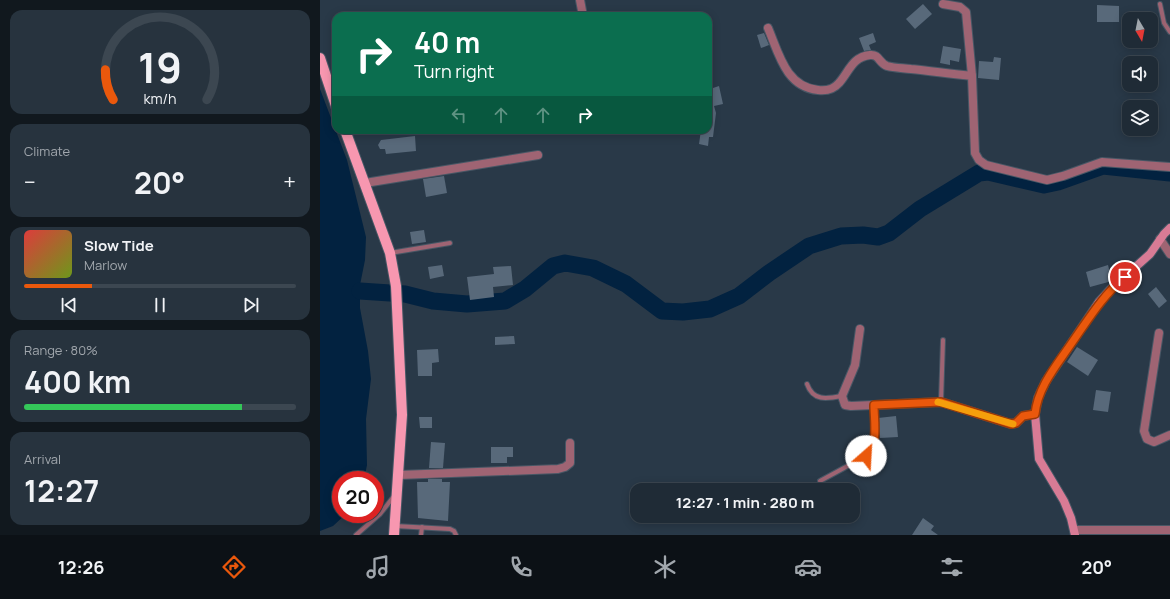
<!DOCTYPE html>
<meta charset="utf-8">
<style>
:root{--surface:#1f2b36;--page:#27333e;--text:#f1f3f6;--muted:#a1a7ad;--line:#3c4751;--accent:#ea580c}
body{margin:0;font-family:Manrope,sans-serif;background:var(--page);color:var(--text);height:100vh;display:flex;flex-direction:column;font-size:15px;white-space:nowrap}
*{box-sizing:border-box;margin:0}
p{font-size:13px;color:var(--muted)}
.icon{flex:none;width:22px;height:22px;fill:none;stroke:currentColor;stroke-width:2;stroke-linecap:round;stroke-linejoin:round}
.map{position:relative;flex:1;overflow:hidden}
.details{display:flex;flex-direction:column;gap:10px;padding:10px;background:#11181e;width:320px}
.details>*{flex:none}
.hud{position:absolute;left:12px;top:12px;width:380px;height:122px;border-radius:12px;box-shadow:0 2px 10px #0003,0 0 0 1px var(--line);background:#0b6e4f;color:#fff;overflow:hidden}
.needle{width:26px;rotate:170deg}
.controls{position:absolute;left:802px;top:12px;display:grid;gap:8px}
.controls a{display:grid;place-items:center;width:36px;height:36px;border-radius:8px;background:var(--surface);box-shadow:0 2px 10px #0003,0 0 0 1px var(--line);font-size:20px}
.speed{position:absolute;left:12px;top:471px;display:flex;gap:8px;font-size:20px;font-weight:700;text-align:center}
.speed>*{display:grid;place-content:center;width:52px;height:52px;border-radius:50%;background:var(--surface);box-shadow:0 2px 10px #0003,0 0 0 1px var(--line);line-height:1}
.speed .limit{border:6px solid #d22;background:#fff;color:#111}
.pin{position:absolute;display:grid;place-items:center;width:34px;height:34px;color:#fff;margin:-17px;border:2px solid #fff;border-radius:50%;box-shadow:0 1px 4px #0007}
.me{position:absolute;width:44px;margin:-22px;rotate:26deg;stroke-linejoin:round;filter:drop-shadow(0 0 3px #0008)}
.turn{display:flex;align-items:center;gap:14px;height:84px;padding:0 16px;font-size:18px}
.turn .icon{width:52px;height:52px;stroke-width:2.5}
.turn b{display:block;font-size:28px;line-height:34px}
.lanes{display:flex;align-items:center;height:38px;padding:0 16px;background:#0003;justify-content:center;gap:20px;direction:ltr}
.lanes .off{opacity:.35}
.big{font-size:30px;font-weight:700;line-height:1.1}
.details .tile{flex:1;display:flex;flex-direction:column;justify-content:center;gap:6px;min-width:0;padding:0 14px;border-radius:12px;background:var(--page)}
.details .dial{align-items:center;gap:0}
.dial svg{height:104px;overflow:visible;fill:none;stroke:var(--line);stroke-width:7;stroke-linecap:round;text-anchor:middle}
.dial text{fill:var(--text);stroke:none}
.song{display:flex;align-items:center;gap:12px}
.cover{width:48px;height:48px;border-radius:6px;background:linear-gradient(135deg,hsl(0 70% 55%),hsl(80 70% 35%))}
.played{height:4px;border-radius:2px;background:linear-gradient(90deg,var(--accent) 25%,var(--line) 25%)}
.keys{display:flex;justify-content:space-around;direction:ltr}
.heat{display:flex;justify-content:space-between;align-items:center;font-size:22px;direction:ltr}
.charge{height:6px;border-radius:3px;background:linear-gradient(90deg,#34c759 80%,var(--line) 0)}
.trip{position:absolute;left:310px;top:483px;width:230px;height:40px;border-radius:12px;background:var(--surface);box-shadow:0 2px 10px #0003,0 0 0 1px var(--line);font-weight:700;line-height:40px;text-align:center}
.tabs{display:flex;height:64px;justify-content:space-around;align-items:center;background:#0c1116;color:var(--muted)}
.tabs .icon{width:28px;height:28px}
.tabs .current{color:var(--accent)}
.tabs b{font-size:18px;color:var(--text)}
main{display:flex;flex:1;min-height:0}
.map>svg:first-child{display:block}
.water{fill:#022240}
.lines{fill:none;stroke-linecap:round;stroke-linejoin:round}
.river{stroke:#022240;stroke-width:17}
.building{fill:#58697a}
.lane-casing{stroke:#485765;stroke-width:6}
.street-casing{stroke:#485765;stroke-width:10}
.secondary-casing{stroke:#485765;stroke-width:10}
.primary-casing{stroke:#485765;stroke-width:12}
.lane{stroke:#9f6473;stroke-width:4}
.street{stroke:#9f6473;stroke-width:8}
.secondary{stroke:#d87b95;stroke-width:8}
.primary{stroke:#f797b0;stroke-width:10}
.route-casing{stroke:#983908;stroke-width:10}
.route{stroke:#ea580c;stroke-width:7}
.slow{stroke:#f59e0b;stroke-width:7}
</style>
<main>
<section class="details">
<div class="tile dial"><svg viewBox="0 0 100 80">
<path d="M14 69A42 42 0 1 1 86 69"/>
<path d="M14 69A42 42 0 0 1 8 46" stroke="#ea580c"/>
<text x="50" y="56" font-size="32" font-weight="700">19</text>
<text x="50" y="72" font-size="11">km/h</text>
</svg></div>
<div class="tile"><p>Climate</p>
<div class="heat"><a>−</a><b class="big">20°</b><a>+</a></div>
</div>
<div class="tile">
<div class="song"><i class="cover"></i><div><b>Slow Tide</b><p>Marlow</p></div></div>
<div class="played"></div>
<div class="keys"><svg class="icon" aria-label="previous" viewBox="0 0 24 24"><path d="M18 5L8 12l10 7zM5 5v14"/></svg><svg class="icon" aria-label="pause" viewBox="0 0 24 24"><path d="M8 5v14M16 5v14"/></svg><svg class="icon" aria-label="next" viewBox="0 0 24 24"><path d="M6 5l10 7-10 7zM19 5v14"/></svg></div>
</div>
<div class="tile"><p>Range · 80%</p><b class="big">400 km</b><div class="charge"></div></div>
<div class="tile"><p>Arrival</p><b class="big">12:27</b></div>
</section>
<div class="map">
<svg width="850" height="535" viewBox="0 0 850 535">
<rect width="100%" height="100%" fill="#293948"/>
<!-- water -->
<polygon class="water" points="0,89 27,160 46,237 45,260 40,285 40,308 48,351 51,379 46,419 47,465 44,480 21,480 21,514 26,514 13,526 0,531"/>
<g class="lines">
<!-- river -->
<polyline class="river" points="40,291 85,294 113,301 147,304 185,301 205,289 233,266 245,263 273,268 306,284 342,311 363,312 390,309 419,296 449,273 489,246 521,236 543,235 558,237 569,233 600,209 659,173 668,172 724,185 738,182 783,166 850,173"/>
</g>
<!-- building -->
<g class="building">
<polygon points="603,4 612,14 595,29 586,19"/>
<polygon points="777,5 799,6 799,22 777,22"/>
<polygon points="444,33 449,45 441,48 437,35"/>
<polygon points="553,33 556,42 549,45 551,50 544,51 539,38"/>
<polygon points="623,46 641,49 639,62 630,60 630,65 620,63"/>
<polygon points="674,57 681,58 679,80 658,78 659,61 673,62"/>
<polygon points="399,86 403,104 394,106 396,113 393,137 389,137 388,146 379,144 381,130 388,130 388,92 391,92 392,95 390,89"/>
<polygon points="95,136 96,151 66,154 65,149 60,149 58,145 61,140"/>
<polygon points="124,176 127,193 106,197 103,179"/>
<polygon points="104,230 106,242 92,244 90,232"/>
<polygon points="122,265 124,276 110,279 108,267"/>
<polygon points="788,265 792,281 770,287 766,272"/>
<polygon points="191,266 193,285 173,287 174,297 150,300 147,277 174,274 173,267"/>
<polygon points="836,287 847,301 839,308 828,294"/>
<polygon points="194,336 195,344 175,345 175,337"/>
<polygon points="757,347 778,360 768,376 747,362"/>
<polygon points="118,349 119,362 112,363 112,376 98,376 97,350"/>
<polygon points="776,390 791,392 788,412 773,410"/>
<polygon points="576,416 578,437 560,438 558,418"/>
<polygon points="99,417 112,417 112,428 100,428"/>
<polygon points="111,442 125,443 123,468 109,468"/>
<polygon points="171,447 193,447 193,457 187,457 187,463 171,463"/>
<polygon points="108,479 122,479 122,482 130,482 128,521 98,518 97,482 108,482"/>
<polygon points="603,518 614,526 611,530 618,535 592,535"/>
</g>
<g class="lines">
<!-- lane casing -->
<g class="lane-casing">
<g id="lane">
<polyline points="840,4 844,23 850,32"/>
<polyline points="70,253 130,243"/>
<path d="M487 384C493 401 506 399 522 396"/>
<polyline points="621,402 623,340"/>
<path d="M500 481 546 456C559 443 554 422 554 405"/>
<polyline points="75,526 130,529 134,531 136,535"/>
<polyline points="36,535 60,514 75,495"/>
<polyline points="101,535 102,527"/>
</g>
</g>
<!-- street casing -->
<g class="street-casing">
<g id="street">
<polyline points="260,0 263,16"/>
<polyline points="623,4 640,7 646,12 652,76"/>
<path d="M448 28C459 54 466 87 498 90 506 91 513 90 519 83 529 72 532 57 550 55 559 54 559 63 567 66 574 68 583 68 591 69 611 71 631 74 652 76L655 153 659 160 666 165 727 180 743 176 782 162 850 167"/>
<polyline points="45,183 218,155"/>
<polyline points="840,239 850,254"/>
<polyline points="540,329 535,365 522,396 525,405 531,406 621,402 691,424 696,423 703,416 715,414"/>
<polyline points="839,333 824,431 827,439 834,442 850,435"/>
<polyline points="79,475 238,469 245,467 250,463 250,443"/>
<polyline points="754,530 850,530"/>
</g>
</g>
<!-- secondary casing -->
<g class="secondary-casing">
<polyline id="secondary" points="755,535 751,518 744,501 719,459 715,414 718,398 726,381 779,302 791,289 830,254 844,234 850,228"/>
</g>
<!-- primary casing -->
<g class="primary-casing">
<g id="primary">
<polyline points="0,58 16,106"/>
<polyline points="25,130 70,253 76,286 82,415 74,535"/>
</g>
</g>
<!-- lane -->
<use href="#lane" class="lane"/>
<!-- street -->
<use href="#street" class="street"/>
<!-- secondary -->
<use href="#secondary" class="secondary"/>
<!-- primary -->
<use href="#primary" class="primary"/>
</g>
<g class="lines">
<!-- route casing -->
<g class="route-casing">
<path id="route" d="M546 456C559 443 554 422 554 405L621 402 691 424 696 423 703 416 715 414C718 387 736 366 751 344 768 320 782 296 805 277"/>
</g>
<!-- route -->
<use href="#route" class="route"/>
<!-- slow -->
<polyline class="slow" points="618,402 693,424"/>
</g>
</svg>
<div class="controls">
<a><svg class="needle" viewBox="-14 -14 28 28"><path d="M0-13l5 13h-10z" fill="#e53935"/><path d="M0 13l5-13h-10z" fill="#a1a7ad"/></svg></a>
<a><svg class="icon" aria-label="sound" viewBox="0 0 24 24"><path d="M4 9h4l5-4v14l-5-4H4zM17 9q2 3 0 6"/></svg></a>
<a><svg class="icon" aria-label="layers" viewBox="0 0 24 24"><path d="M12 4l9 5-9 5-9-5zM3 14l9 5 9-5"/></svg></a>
</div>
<div class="speed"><div class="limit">20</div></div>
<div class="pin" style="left:805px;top:277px;background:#d93025"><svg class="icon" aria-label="arrive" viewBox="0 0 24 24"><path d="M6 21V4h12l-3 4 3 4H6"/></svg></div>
<svg class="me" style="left:546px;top:456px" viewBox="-20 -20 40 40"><circle r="19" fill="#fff"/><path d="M0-13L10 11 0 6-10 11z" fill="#ea580c"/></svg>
<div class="trip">12:27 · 1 min · 280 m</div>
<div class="hud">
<div class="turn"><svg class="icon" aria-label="right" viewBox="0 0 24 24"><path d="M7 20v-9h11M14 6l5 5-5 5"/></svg><div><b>40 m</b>Turn right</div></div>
<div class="lanes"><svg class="icon off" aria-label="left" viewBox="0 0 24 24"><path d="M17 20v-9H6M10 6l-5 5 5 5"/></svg><svg class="icon off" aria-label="ahead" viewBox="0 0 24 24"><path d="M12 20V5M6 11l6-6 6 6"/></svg><svg class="icon off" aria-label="ahead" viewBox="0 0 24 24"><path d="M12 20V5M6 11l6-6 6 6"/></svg><svg class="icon" aria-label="right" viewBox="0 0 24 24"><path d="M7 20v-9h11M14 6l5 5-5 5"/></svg></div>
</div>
</div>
</main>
<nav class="tabs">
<b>12:26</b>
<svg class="icon current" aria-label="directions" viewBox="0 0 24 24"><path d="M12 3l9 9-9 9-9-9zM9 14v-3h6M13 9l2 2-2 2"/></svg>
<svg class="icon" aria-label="music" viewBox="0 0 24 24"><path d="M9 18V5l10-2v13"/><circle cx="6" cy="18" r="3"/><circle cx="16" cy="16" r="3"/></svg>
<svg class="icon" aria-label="phone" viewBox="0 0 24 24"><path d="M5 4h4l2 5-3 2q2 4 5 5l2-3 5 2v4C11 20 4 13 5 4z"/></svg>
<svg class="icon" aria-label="climate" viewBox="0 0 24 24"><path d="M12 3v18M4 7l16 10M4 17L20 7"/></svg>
<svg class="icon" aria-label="car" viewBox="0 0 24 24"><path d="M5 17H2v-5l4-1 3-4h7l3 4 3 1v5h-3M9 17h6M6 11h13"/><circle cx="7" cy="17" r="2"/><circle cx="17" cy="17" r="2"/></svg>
<svg class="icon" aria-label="filters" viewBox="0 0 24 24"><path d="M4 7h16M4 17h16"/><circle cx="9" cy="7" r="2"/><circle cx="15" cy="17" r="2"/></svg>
<b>20°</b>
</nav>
